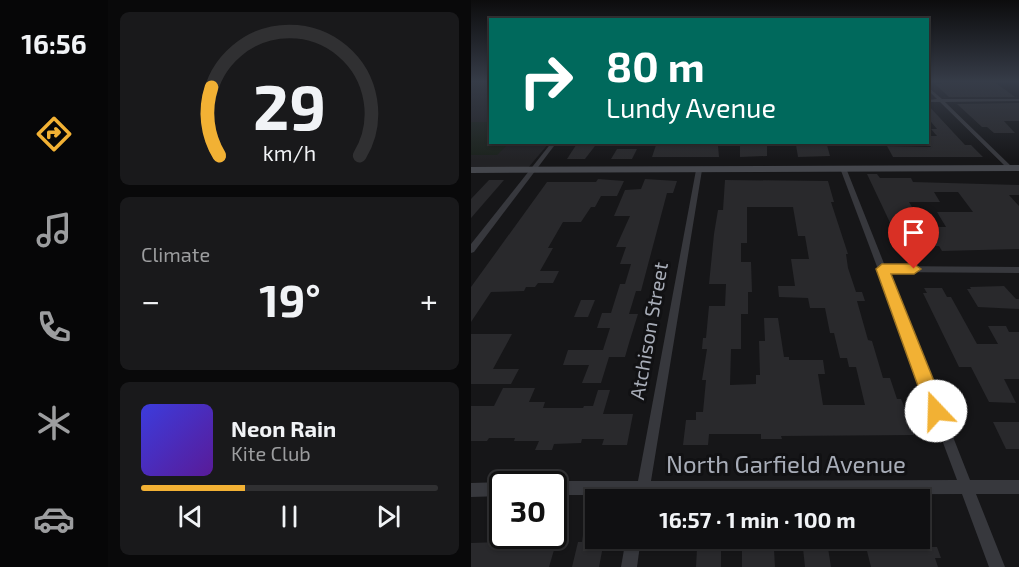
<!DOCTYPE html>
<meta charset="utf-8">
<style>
:root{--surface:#101012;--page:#19191b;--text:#f1f3f6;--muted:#9c9d9f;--line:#303032;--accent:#f2b134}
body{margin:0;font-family:"Exo 2",sans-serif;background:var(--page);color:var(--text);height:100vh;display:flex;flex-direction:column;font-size:22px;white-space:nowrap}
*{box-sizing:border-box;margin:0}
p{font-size:20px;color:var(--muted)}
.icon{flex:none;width:33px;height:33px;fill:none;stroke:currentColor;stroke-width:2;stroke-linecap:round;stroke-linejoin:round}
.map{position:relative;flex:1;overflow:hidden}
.panel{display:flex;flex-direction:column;gap:12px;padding:12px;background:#09090a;width:363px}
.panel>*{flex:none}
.banner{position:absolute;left:18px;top:18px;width:440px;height:126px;border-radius:0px;box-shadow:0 2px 4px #0004,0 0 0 2px var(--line);background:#00695c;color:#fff;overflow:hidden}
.speed{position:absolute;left:18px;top:471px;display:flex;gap:12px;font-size:30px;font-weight:700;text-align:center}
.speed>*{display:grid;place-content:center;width:78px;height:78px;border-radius:50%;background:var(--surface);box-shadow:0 2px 4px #0004,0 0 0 2px var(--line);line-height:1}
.speed .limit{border:3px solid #111;border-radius:9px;background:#fff;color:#111}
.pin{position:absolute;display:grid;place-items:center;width:51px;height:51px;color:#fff;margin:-62px -26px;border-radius:50% 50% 50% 0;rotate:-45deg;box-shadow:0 0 6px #0007}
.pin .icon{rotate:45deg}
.me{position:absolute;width:66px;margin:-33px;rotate:339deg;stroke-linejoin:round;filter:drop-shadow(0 0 4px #0008)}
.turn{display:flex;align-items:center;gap:21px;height:126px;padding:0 18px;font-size:27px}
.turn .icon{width:78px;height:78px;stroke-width:2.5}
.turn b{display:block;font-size:42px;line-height:51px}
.big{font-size:45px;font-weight:700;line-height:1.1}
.panel .tile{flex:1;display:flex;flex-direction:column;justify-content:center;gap:9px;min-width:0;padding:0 21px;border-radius:9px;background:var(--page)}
.panel .dial{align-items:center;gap:0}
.dial svg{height:156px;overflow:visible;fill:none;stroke:var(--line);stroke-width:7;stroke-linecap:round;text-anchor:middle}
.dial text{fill:var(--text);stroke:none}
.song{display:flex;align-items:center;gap:18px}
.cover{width:72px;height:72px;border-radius:9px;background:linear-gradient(135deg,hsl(240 70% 55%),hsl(270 70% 35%))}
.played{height:6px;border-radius:3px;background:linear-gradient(90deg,var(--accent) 35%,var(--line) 35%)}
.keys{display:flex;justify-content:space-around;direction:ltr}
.heat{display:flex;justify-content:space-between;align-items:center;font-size:33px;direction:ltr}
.trip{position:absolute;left:114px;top:489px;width:345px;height:60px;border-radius:0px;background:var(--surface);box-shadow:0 2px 4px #0004,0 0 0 2px var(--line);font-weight:700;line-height:60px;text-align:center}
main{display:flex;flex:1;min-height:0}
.dock{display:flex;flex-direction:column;width:108px;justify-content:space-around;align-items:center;background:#060607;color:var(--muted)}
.dock .icon{width:42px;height:42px}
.dock .active{color:var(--accent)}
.dock b{font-size:27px;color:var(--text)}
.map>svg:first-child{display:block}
.built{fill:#222225}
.green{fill:#1c231d}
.building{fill:#29292c;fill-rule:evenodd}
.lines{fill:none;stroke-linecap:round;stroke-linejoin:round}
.street{fill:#37383d;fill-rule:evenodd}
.secondary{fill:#45474d;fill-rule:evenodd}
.route{fill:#f2b134;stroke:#9d7322;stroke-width:1.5}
.labels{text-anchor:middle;stroke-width:6;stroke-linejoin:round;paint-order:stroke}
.street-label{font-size:20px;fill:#a8adb8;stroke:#111113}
.near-street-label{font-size:24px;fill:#a8adb8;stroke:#111113}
</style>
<main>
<nav class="dock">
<b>16:56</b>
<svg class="icon active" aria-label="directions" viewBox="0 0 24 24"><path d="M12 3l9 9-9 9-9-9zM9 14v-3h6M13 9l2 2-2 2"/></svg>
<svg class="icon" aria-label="music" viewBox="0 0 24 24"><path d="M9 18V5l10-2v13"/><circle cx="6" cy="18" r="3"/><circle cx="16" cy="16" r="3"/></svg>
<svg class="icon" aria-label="phone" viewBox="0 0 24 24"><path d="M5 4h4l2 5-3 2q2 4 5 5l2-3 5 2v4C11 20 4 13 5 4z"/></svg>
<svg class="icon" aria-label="climate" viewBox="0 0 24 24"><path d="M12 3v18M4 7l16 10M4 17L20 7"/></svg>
<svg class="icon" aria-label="car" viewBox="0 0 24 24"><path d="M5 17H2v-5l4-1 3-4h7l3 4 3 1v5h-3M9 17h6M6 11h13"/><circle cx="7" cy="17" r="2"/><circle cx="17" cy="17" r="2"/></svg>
</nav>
<section class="panel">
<div class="tile dial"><svg viewBox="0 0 100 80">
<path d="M14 69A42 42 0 1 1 86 69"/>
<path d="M14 69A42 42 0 0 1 10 34" stroke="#f2b134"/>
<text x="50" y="56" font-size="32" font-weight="700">29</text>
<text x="50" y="72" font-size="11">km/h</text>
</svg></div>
<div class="tile"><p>Climate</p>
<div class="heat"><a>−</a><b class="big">19°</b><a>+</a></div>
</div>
<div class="tile">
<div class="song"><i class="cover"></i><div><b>Neon Rain</b><p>Kite Club</p></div></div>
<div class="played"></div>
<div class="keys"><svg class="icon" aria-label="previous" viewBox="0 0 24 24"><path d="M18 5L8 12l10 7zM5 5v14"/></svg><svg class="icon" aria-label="pause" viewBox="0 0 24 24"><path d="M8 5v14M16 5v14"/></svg><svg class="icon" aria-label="next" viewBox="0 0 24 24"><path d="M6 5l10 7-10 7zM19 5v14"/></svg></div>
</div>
</section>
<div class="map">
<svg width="548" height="567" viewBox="0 0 548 567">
<rect width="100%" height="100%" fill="#161618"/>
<!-- built -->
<polygon class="built" points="0,81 19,81 20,142 78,143 57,168 0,168"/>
<!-- green -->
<polygon class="green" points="0,122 19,122 20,142 38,143 26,155 0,155"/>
<!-- building -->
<g class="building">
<polygon points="468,81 522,81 544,97 478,97 464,84 471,84"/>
<polygon points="548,103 548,121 533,121 544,133 523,133 516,127 511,127 486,104"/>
<polygon points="456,104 494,145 500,145 512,157 422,157 416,146 460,147 456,142 456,136 466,136 460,129 466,129 456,117"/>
<polygon points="107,142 127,142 114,159 96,159"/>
<polygon points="269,142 296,142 296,156 269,157"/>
<polygon points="216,143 237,143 236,146 247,146 248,157 181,157 185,145 216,145"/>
<polygon points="325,145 356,145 359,156 327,157"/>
<polygon points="146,149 166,149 161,159 140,159"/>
<path d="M396 174H406L409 178H440L442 182 548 185V195H538L548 206V249L471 251 468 246H445L449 255H437L432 250ZM463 192H487L502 212H466L475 227H453L438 202H469Z"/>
<polygon points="127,179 153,181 146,196 130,196 124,207 120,207 110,222 92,222 77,248 82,248 69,271 88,271 82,283 67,283 64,287 55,287 53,291 20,292 0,322 0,287 76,182 125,182"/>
<polygon points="174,179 206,181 202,193 196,193 170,291 165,291 158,314 167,314 158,343 154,357 138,357 130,383 111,383 118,365 92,365 97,350 132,350 139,328 126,328 131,313 140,313 149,284 154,284 160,264 149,264 155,247 145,247 159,216 143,216 154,190 170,189"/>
<polygon points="18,180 33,180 0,218 0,199"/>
<path d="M254 180 357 181 363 202H360L377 254H375L377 268 385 292H391L394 301H386L397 340 401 341 412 378H419L426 399H430L436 413H439L443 435 310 436 311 439H290V434H238L237 445H212L215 420H225V412H232L235 380H231L236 349H231L232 338H235L238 306H254L255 284H238L243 234 247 210H252ZM276 207H322L327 236H334L338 259H320L324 286H307L308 297 337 298 339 308H354L359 333H363L369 358H376L378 367H385L394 405H352L347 374H354L352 360H318V357H313L307 318H293L294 341H288L289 375H285V384L259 385 260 349H270V314H277V292H281L280 262H270V243H276Z"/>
<polygon points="533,286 545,299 548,299 548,309 507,307 496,289 500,289 499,287"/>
<polygon points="453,288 471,288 476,297 480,297 506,344 527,344 517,326 535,326 538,332 548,332 548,379 533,379 545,403 518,402 500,367 488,367 452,293 456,293"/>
<polygon points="110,300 124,300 117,317 103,317"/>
<polygon points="0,334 41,334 22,369 48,369 40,384 0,384"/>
<polygon points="32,388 64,388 58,402 74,402 72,408 112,408 113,406 122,406 127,390 139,390 132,414 162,414 156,445 131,445 133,439 111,439 110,443 83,444 81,450 64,450 68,441 43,441 44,438 18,438 16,441 0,441 0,406 23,406"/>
<polygon points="522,422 548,422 548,449 535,449"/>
<polygon points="112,535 124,535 124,538 131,538 131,541 133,541 128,567 101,567 107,542 111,542"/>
<polygon points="448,537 457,537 460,547 466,547 470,558 464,558 467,567 400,567 395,547 407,547 405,538 448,538"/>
<polygon points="30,540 61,540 58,550 83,550 78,567 0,567 0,543 29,542"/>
<polygon points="332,548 357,548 360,567 334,567"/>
<polygon points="226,549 250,549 250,567 225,567"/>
<polygon points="271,550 303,550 304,567 271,567"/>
</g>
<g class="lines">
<!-- street -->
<g class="street">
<polygon points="456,86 471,99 548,99 548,101 474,102 541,167 541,169 537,169 469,102 456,102 456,100 466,99 456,89"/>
<polygon points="81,142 86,142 3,252 0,253 0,244"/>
<polygon points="372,166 375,168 414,266 548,267 548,273 417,272 499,480 548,480 548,494 505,494 534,567 518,567 491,494 178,495 177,500 163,500 164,495 82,495 82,484 77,484 82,481 167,481 225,170 228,168 231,170 180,481 486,480 369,168"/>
<polygon points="32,482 37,484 32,484 32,496 0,497 0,483"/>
<polygon points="155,538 170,538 166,567 150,567"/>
</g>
<!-- secondary -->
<polygon class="secondary" points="548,165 548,171 0,173 0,167"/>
</g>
<!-- sky -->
<linearGradient id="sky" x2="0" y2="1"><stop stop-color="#0c0c0d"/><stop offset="0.51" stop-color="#363c48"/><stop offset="1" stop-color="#363c48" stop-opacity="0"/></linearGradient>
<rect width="548" height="160" fill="url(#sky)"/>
<!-- route -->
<polygon class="route" points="411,264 443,264 450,269 443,274 420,274 475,411 472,417 465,420 459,417 456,411 405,269"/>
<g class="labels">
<!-- street labels -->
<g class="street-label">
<text transform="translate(178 331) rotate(-80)" y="7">Atchison Street</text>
</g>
<!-- near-street labels -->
<g class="near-street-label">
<text x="315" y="473">North Garfield Avenue</text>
</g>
</g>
</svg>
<div class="speed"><div class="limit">30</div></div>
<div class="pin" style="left:443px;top:269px;background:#d93025"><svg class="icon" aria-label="arrive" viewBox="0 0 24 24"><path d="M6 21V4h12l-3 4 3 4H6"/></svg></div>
<svg class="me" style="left:465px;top:411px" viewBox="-20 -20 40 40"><circle r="19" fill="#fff"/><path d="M0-13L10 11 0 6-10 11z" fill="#f2b134"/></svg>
<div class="trip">16:57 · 1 min · 100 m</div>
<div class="banner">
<div class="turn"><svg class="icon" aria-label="right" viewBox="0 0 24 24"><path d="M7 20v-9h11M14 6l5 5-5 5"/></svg><div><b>80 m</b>Lundy Avenue</div></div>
</div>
</div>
</main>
